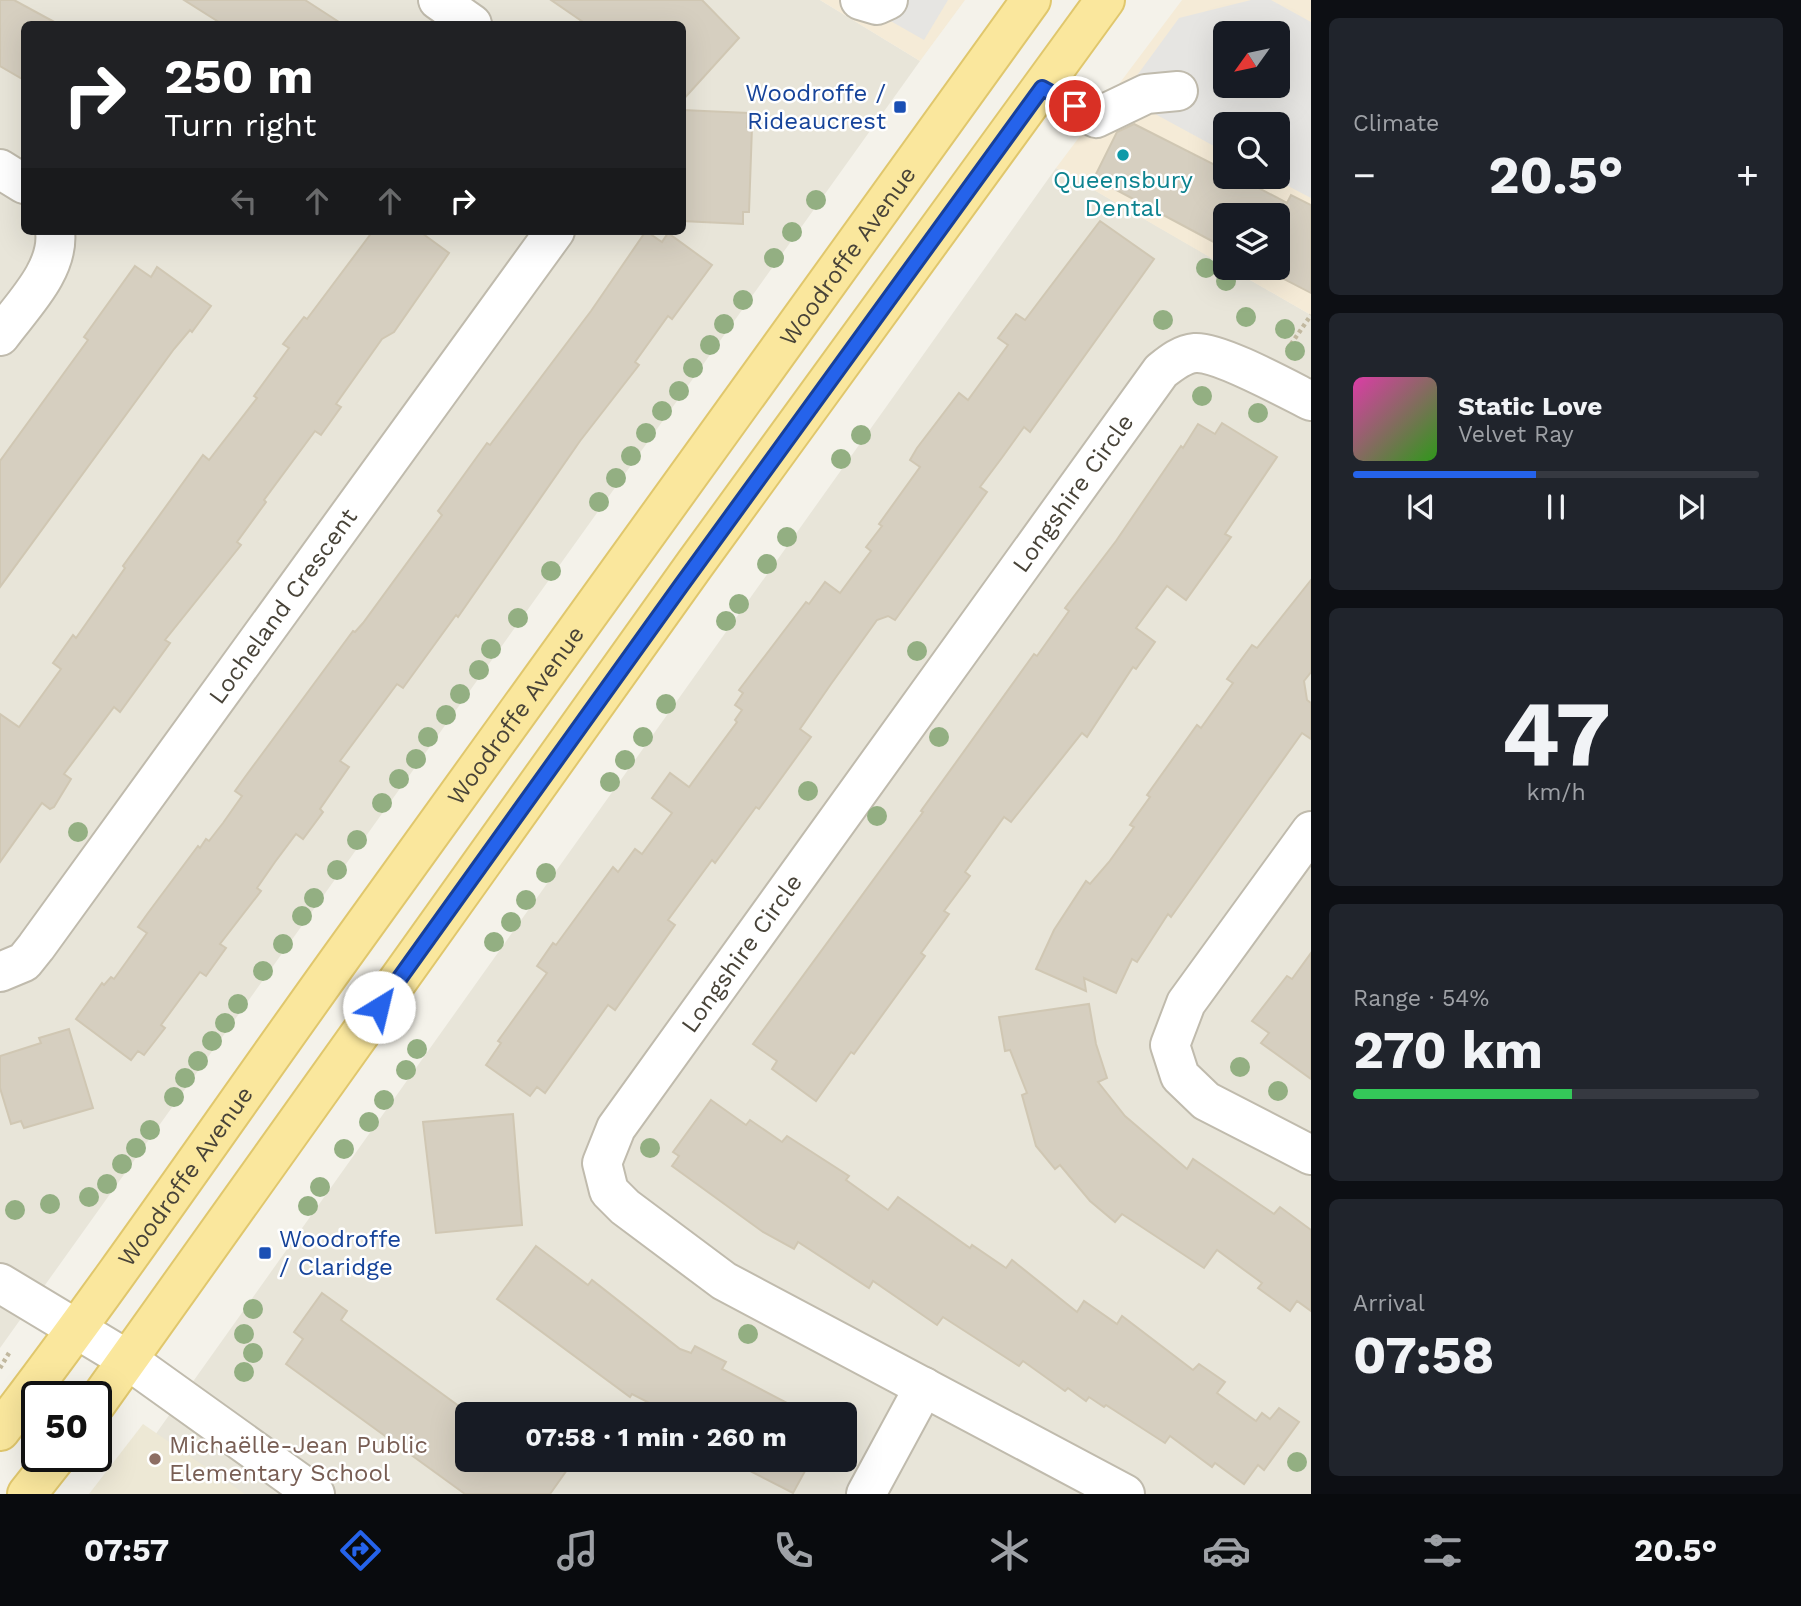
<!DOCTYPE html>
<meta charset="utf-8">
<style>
:root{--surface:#171b24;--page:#20242c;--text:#f1f3f6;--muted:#9ea1a6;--line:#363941;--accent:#2563eb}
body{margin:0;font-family:"Work Sans",sans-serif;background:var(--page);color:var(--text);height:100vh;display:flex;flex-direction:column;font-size:26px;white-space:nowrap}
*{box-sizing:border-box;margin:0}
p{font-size:23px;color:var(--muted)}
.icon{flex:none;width:38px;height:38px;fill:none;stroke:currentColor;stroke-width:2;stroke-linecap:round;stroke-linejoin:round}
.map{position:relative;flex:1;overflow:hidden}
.details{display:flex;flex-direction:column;gap:18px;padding:18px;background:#0d0f14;width:490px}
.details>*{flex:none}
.guide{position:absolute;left:21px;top:21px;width:665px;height:214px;border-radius:10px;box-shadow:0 7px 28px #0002;background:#202124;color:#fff;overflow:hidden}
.needle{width:46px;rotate:237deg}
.tools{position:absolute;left:1213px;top:21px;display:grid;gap:14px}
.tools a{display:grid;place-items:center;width:77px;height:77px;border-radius:10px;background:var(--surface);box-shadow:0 7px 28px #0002;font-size:35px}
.speed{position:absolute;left:21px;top:1381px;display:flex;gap:14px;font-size:35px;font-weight:700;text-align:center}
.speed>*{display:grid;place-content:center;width:91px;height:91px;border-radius:50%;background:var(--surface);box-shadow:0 7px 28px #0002;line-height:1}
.speed .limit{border:4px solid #111;border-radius:10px;background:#fff;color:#111}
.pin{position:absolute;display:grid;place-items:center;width:60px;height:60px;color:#fff;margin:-30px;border:4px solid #fff;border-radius:50%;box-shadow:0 2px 7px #0007}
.me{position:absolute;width:77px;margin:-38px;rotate:36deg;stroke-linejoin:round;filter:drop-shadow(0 0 5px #0008)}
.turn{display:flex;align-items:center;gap:24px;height:147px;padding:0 28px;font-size:32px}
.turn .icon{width:91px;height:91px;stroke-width:2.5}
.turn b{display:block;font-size:49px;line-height:60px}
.lanes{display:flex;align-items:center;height:66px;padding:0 28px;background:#0003;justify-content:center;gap:35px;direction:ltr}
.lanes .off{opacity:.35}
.big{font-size:52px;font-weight:700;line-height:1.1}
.details .widget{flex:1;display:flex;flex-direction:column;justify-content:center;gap:10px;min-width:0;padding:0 24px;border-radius:10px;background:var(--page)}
.details .dial{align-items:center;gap:0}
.dial b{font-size:91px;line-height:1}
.song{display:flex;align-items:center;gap:21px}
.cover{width:84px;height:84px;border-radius:10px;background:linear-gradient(135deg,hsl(320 70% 55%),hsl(110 70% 35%))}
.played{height:7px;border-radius:4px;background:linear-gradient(90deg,var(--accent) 45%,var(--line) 45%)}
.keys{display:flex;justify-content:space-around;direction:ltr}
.heat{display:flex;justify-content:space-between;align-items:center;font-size:38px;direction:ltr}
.charge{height:10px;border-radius:5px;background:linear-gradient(90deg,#34c759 54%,var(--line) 0)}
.trip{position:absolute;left:455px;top:1402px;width:402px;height:70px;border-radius:10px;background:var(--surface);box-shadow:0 7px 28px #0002;font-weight:700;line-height:70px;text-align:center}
.tab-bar{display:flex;height:112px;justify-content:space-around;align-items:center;background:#090b0e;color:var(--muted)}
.tab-bar .icon{width:49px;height:49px}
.tab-bar .active{color:var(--accent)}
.tab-bar b{font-size:32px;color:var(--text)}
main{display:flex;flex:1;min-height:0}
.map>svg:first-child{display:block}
.residential{fill:#e8e5d9;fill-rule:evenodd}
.commercial{fill:#f5ebd7;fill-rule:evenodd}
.education{fill:#ede8d5}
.parking{fill:#e6e5e2;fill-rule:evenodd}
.building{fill:#d6cfc0;stroke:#d0c7b3;stroke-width:2}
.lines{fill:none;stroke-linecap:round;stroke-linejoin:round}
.minor-casing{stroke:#c0bbad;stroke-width:42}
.major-casing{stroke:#e0c76d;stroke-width:42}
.path{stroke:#c1b89f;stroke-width:4.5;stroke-dasharray:3.5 3.5;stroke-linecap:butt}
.minor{stroke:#fff;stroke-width:38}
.major{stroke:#fae79d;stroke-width:38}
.tree{fill:#93af82}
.route-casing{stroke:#184099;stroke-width:18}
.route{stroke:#2563eb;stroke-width:12}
.transit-dot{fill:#1a4fb4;stroke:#fff;stroke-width:2.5}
.culture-dot{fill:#0f9aa8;stroke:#fff;stroke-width:2.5}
.education-dot{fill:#8d6e63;stroke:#fff;stroke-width:2.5}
.labels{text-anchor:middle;stroke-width:5;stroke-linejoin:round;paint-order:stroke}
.transit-label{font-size:24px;fill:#164399;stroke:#fff;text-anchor:end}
.culture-label{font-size:24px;fill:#0d838f;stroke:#fff}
.street-label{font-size:24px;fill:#484338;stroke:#fff}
.education-label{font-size:24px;fill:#785e54;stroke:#fff;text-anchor:start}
</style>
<main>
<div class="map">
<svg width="1311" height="1494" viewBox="0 0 1311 1494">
<rect width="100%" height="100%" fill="#f4f2ea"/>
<!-- residential -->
<g class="residential">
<path d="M0 0H820L920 61 0 1348ZM24 24H682V231H24Z"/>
<path d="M1056 168 1311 315V1494H113ZM467 1414H845V1460H467Z"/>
</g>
<!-- commercial -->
<g class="commercial">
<polygon points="820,0 965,0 920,61"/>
<path d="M1182 0H1311V315L1229 268H1278V215H1225V266L1056 168ZM1225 33H1278V86H1225ZM1225 124H1278V177H1225Z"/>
</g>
<!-- education -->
<polygon class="education" points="143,1424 245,1494 89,1494"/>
<!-- parking -->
<g class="parking">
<polygon points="870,0 948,0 924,40 866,7"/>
<path d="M1251 0H1271L1311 22V198L1271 177H1278V124H1225V152L1122 96 1179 18ZM1225 33H1278V86H1225Z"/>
</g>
<!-- building -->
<g class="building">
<polygon points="0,0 14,0 58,24 24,24 24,80 0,66"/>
<polygon points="184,0 305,0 342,24 222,24"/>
<polygon points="551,0 702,0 739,38 682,101 682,24 586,24"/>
<polygon points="682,110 748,113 747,127 752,127 749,212 743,212 743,224 682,221"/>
<polygon points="1134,124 1225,170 1225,177 1238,177 1287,203 1291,195 1311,205 1311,293 1278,276 1278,215 1225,215 1225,248 1094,178 1117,132"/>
<polygon points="1100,221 1154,259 1030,432 1024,427 1001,459 980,487 987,492 895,620 888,616 877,620 831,684 800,729 811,737 759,809 756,807 715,863 712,860 668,920 675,925 615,1010 608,1005 545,1093 537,1087 530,1096 486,1065 501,1043 498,1041 547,973 537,966 553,943 556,945 613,867 618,872 635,849 642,854 672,813 652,798 670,773 689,787 737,722 735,720 742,710 735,705 743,693 739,690 806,602 809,604 825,582 840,593 871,551 866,547 882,526 879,524 920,467 910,460 917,448 959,393 968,400 1008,345 998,338 1016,314 1025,320"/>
<polygon points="373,231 419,231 449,253 394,332 382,339 336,404 341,407 321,435 315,431 264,500 266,502 237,542 241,545 165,640 170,643 120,712 114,707 64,774 71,779 54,807 50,809 42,803 0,862 0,714 19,727 61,669 53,663 73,635 76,638 125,568 123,566 203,455 209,460 257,398 254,396 289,348 283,344 304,317 307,319"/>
<polygon points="646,231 662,242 668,233 712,265 672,319 668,316 635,362 639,365 580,441 458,617 456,615 403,688 397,684 340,761 349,767 320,809 323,812 303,839 296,834 275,862 257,888 261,891 220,944 226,948 206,976 200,972 161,1025 165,1028 144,1055 138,1051 131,1060 76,1019 102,983 104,985 111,977 114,979 127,961 147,933 138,927 148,913 198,846 200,848 206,839 209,841 223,823 242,796 235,791 245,777 353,631 355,632 363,623 442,515 438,511 487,443 490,445 591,311"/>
<polygon points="135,266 151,277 157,267 211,306 192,332 190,330 174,349 0,587 0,461 88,340 84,337"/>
<polygon points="1222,423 1277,457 1225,534 1231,537 1186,600 1167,586 1136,628 1155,642 1136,669 1133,667 1087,737 1082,733 1011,822 1004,817 965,872 970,876 944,911 949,914 921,953 925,956 854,1054 851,1052 816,1101 772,1069 777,1061 753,1044 923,812 921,811 1034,654 1037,656 1069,611 1065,608 1116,541 1181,446 1183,448 1198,424 1215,434"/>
<polygon points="1311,580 1311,672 1304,681 1307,700 1311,703 1311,739 1302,733 1171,917 1168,914 1137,962 1132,959 1116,993 1084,978 1086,991 1036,969 1054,930 1086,881 1090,884 1109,862 1134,827 1130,825 1150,797 1147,795 1197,725 1201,728 1233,683 1227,679 1252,645 1257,648"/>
<polygon points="1311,953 1311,1079 1261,1043 1269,1033 1252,1021 1287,976 1292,979"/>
<polygon points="1089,1004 1096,1044 1107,1078 1098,1082 1125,1116 1187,1169 1193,1159 1274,1214 1280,1207 1311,1230 1311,1311 1297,1301 1290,1311 1258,1288 1262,1283 1217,1250 1204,1268 1122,1214 1115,1222 1090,1201 1060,1165 1055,1169 1036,1146 1022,1095 1027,1093 1010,1050 1005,1051 999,1017"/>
<polygon points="69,1029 93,1108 24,1128 21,1121 11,1124 0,1088 0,1056 41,1043 39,1038"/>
<polygon points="711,1100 746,1125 750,1120 782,1142 787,1136 849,1176 846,1180 888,1210 898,1197 970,1248 972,1245 1006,1268 1012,1260 1077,1312 1084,1301 1117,1324 1122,1316 1193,1370 1199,1364 1225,1382 1217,1393 1256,1421 1262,1413 1270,1419 1279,1408 1299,1422 1264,1470 1258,1465 1244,1484 1215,1463 1212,1467 1170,1436 1165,1443 1106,1405 1104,1407 1089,1397 1086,1401 1068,1388 1065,1391 1023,1361 1019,1366 943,1317 937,1325 873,1281 869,1288 798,1242 794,1249 763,1232 672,1166 679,1156 673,1152"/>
<polygon points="513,1114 522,1225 436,1233 423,1122"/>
<polygon points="536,1246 588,1285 592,1280 680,1349 691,1353 695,1346 726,1362 722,1369 808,1414 671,1414 632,1394 630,1397 497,1299"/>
<polygon points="322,1293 347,1311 341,1320 467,1412 467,1460 574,1460 550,1494 465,1494 286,1364 303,1339 294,1332"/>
<polygon points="729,1460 811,1460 793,1493"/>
</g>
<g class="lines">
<!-- minor casing -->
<g class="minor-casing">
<g id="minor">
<polyline points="438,0 472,24"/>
<polyline points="860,0 877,5 888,0"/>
<polyline points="1043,88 1096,118 1146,94 1178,91"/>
<polyline points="0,169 24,184"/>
<path d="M0 336C21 307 60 270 55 231"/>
<polyline points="1311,831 1186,1003 1170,1045 1180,1076 1206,1101 1311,1155"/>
<path id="s1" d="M0 972 24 962 36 947 555 231"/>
<polyline points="0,1283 128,1360 315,1494"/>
<polyline points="866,1494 924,1387"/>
<path id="s2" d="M1125 1494 724 1281 625 1207 609 1191 602 1163 616 1128 1161 371C1171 363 1182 354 1195 353 1218 351 1287 389 1311 401"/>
</g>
</g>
<!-- major casing -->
<g class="major-casing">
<g id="major">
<polyline points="96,1404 695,564 1105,0"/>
<path id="s3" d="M0 1431C120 1274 231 1110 347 949 575 633 805 318 1031 0"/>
<polyline points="27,1494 57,1456"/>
</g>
</g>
<!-- path -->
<g class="path">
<polyline points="1287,350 1311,315"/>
<polyline points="0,1368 9,1353"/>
</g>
<!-- minor -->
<use href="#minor" class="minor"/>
<!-- major -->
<use href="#major" class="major"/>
</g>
<!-- trees -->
<g class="tree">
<circle cx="816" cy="200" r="10"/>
<circle cx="792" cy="232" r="10"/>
<circle cx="774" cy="258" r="10"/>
<circle cx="1206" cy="268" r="10"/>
<circle cx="1226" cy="281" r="10"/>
<circle cx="743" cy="300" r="10"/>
<circle cx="1246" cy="317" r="10"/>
<circle cx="1163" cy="320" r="10"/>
<circle cx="724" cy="324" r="10"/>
<circle cx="1285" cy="329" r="10"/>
<circle cx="710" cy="345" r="10"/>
<circle cx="1295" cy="351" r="10"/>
<circle cx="693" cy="368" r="10"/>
<circle cx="679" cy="391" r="10"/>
<circle cx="1202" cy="396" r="10"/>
<circle cx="662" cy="411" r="10"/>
<circle cx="1258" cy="413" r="10"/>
<circle cx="646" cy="433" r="10"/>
<circle cx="861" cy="435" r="10"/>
<circle cx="631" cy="456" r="10"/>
<circle cx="841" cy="459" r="10"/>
<circle cx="616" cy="478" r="10"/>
<circle cx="599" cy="502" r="10"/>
<circle cx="787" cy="537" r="10"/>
<circle cx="767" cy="564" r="10"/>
<circle cx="551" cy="571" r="10"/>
<circle cx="739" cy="604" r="10"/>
<circle cx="518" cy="618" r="10"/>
<circle cx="726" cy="621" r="10"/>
<circle cx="491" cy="649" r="10"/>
<circle cx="917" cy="651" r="10"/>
<circle cx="479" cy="670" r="10"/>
<circle cx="460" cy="694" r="10"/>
<circle cx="666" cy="704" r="10"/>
<circle cx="446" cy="715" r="10"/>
<circle cx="428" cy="737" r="10"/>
<circle cx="643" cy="737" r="10"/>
<circle cx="939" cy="737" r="10"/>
<circle cx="416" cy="759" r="10"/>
<circle cx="625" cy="760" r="10"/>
<circle cx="399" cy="779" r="10"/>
<circle cx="610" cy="782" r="10"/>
<circle cx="808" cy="791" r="10"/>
<circle cx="382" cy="803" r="10"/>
<circle cx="877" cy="816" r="10"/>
<circle cx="78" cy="832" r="10"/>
<circle cx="357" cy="840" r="10"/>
<circle cx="337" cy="870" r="10"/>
<circle cx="546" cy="873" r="10"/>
<circle cx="314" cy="898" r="10"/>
<circle cx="526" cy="900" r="10"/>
<circle cx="302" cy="916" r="10"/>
<circle cx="511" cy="922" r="10"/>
<circle cx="494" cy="942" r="10"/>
<circle cx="283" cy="944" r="10"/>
<circle cx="263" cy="971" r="10"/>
<circle cx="238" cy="1004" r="10"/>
<circle cx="225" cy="1023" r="10"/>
<circle cx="212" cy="1041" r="10"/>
<circle cx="417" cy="1049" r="10"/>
<circle cx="198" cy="1061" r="10"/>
<circle cx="1240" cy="1067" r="10"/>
<circle cx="406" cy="1070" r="10"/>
<circle cx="185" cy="1078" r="10"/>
<circle cx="1278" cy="1091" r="10"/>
<circle cx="174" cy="1097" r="10"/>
<circle cx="384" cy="1100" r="10"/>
<circle cx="369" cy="1122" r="10"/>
<circle cx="150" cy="1130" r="10"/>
<circle cx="136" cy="1148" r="10"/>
<circle cx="650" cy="1148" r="10"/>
<circle cx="344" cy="1149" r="10"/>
<circle cx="122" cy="1164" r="10"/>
<circle cx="107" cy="1184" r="10"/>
<circle cx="320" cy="1187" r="10"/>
<circle cx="89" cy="1197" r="10"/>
<circle cx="50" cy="1204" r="10"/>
<circle cx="308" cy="1206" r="10"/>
<circle cx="15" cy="1210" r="10"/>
<circle cx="253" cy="1309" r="10"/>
<circle cx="244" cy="1334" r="10"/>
<circle cx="748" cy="1334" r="10"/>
<circle cx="253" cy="1353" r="10"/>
<circle cx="244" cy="1372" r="10"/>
<circle cx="1297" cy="1462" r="10"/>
</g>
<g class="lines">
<!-- route casing -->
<g class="route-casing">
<polyline id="route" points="379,1007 680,587 1042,88 1075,106"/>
</g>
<!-- route -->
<use href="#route" class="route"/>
</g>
<!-- markers -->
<g class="transit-dot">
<rect x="893" y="100" width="14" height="14" rx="3.5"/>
<rect x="258" y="1246" width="14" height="14" rx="3.5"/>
</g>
<circle class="culture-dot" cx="1123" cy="155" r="7"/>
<circle class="education-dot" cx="155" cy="1459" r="7"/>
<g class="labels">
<!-- transit labels -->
<g class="transit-label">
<text x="886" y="101">Woodroffe /<tspan x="886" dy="28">Rideaucrest</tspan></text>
<text x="279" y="1247" text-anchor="start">Woodroffe<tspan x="279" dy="28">/ Claridge</tspan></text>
</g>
<!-- culture labels -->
<g class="culture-label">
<text x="1123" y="188">Queensbury<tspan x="1123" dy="28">Dental</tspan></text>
</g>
<!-- street labels -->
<g class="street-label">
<text dy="8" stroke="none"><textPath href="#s3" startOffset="1449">Woodroffe Avenue</textPath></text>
<text dy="8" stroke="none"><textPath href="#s2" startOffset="1449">Longshire Circle</textPath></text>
<text dy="8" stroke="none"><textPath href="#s1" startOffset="466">Locheland Crescent</textPath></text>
<text dy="8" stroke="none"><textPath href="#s3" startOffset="882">Woodroffe Avenue</textPath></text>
<text dy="8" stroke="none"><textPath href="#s2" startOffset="882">Longshire Circle</textPath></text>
<text dy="8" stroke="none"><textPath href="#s3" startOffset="315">Woodroffe Avenue</textPath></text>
</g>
<!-- education labels -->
<g class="education-label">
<text x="169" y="1453">Michaëlle-Jean Public<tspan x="169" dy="28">Elementary School</tspan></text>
</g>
</g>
</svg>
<div class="tools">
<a><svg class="needle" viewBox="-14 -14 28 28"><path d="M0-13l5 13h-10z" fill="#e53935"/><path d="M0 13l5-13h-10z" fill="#9ea1a6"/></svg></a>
<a><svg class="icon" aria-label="search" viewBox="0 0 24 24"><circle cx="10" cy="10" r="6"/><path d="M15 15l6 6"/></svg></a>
<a><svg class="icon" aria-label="layers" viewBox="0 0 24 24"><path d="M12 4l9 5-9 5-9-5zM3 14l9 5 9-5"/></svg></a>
</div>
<div class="speed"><div class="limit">50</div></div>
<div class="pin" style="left:1075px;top:106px;background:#d93025"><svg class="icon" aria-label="arrive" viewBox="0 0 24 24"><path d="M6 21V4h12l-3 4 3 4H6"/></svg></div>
<svg class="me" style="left:379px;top:1007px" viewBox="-20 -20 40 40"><circle r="19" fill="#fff"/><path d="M0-13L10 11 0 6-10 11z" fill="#2563eb"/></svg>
<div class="trip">07:58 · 1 min · 260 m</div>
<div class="guide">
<div class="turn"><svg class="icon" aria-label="right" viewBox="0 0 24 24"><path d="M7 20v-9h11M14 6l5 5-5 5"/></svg><div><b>250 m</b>Turn right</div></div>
<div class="lanes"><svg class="icon off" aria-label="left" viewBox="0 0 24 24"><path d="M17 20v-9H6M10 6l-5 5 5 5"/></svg><svg class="icon off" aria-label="ahead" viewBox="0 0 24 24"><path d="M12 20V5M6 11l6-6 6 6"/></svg><svg class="icon off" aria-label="ahead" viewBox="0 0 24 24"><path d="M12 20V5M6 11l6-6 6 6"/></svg><svg class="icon" aria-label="right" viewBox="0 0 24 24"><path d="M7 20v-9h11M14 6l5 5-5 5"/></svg></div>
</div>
</div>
<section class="details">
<div class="widget"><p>Climate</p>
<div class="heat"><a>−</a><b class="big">20.5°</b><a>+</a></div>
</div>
<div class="widget">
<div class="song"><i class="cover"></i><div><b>Static Love</b><p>Velvet Ray</p></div></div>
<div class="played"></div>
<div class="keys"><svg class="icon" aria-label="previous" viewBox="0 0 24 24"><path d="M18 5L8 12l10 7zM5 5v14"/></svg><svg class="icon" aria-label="pause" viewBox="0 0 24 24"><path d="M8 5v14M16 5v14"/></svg><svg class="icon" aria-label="next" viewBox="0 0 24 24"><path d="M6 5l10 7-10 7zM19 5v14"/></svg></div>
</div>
<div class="widget dial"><b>47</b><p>km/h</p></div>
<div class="widget"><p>Range · 54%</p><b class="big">270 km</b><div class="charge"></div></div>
<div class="widget"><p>Arrival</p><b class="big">07:58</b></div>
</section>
</main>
<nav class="tab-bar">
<b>07:57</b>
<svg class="icon active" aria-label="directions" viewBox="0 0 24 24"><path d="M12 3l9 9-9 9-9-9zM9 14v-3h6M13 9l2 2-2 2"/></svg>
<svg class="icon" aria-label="music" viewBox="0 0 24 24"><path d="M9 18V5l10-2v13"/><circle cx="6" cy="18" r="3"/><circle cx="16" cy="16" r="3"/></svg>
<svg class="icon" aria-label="phone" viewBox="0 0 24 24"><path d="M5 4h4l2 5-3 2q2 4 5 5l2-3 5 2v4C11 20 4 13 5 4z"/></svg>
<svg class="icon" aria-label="climate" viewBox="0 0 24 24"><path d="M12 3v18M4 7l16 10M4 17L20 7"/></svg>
<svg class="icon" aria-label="car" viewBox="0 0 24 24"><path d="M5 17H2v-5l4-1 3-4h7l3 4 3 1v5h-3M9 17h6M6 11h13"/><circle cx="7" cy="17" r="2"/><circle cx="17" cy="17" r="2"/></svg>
<svg class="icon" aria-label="filters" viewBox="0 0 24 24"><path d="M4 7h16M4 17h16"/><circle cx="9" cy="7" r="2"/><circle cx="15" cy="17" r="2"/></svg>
<b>20.5°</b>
</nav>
